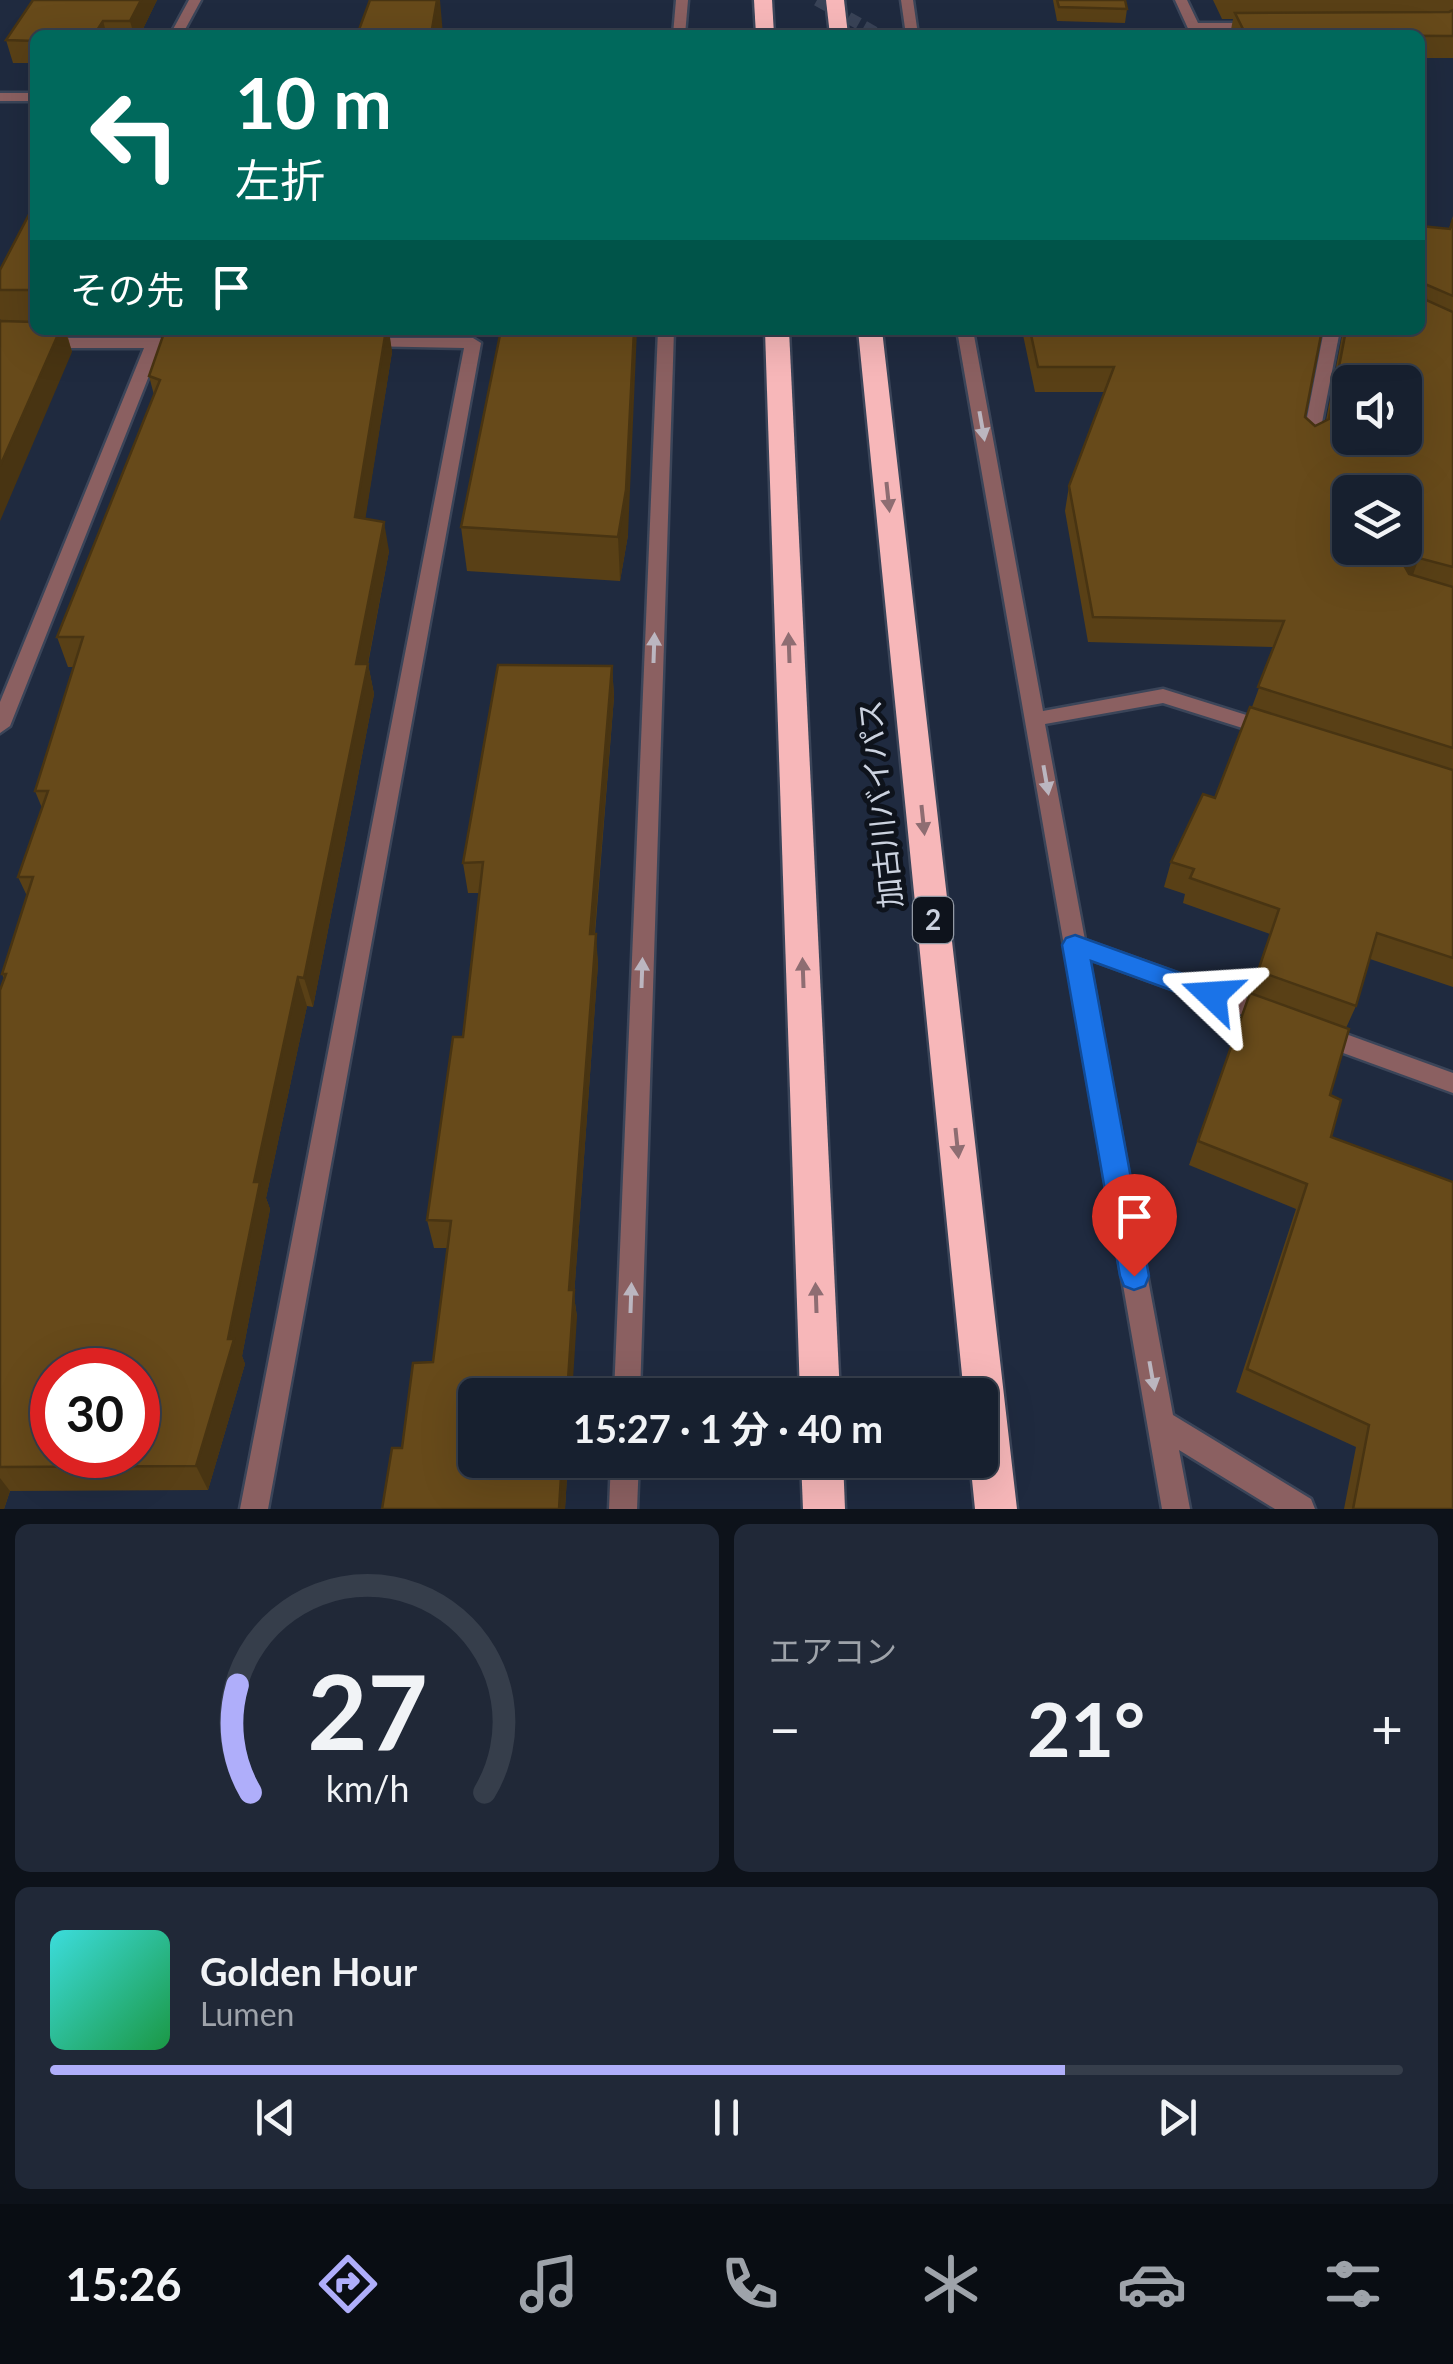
<!DOCTYPE html>
<html lang="ja">
<meta charset="utf-8">
<style>
:root{--surface:#17202f;--page:#202837;--text:#f1f3f6;--muted:#9ea3aa;--line:#363e4b;--accent:#afaefa}
body{margin:0;font-family:Lato,"Noto Sans JP",sans-serif;background:var(--page);color:var(--text);height:100vh;display:flex;flex-direction:column;font-size:38px;white-space:nowrap}
*{box-sizing:border-box;margin:0}
p{font-size:32px;color:var(--muted)}
.icon{flex:none;width:55px;height:55px;fill:none;stroke:currentColor;stroke-width:2;stroke-linecap:round;stroke-linejoin:round}
.map{position:relative;height:1509px;overflow:hidden}
.drawer{display:flex;flex-direction:column;gap:15px;padding:15px;background:#0d121a;flex:1}
.drawer>*{flex:none}
.top-card{position:absolute;left:30px;top:30px;width:1395px;height:305px;border-radius:15px;box-shadow:0 10px 40px #0002,0 0 0 2px var(--line);background:#00695c;color:#fff;overflow:hidden}
.fabs{position:absolute;left:1332px;top:365px;display:grid;gap:20px}
.fabs a{display:grid;place-items:center;width:90px;height:90px;border-radius:15px;background:var(--surface);box-shadow:0 10px 40px #0002,0 0 0 2px var(--line);font-size:50px}
.speed{position:absolute;left:30px;top:1348px;display:flex;gap:20px;font-size:50px;font-weight:700;text-align:center}
.speed>*{display:grid;place-content:center;width:130px;height:130px;border-radius:50%;background:var(--surface);box-shadow:0 10px 40px #0002,0 0 0 2px var(--line);line-height:1}
.speed .limit{border:15px solid #d22;background:#fff;color:#111}
.pin{position:absolute;display:grid;place-items:center;width:85px;height:85px;color:#fff;margin:-102px -42px;border-radius:50% 50% 50% 0;rotate:-45deg;box-shadow:0 0 10px #0007}
.pin .icon{rotate:45deg}
.me{position:absolute;width:110px;margin:-55px;rotate:290deg;stroke-linejoin:round;filter:drop-shadow(0 0 8px #0008)}
.turn{display:flex;align-items:center;gap:35px;height:210px;padding:0 40px;font-size:45px}
.turn .icon{width:130px;height:130px;stroke-width:2.5}
.turn b{display:block;font-size:70px;line-height:85px}
.then{display:flex;align-items:center;height:95px;padding:0 40px;background:#0003;gap:20px;font-size:38px}
.big{font-size:75px;font-weight:700;line-height:1.1}
.drawer .widget{flex:1;display:flex;flex-direction:column;justify-content:center;gap:15px;min-width:0;padding:0 35px;border-radius:15px;background:var(--page)}
.drawer .dial{align-items:center;gap:0}
.dial svg{height:260px;overflow:visible;fill:none;stroke:var(--line);stroke-width:7;stroke-linecap:round;text-anchor:middle}
.dial text{fill:var(--text);stroke:none}
.song{display:flex;align-items:center;gap:30px}
.cover{width:120px;height:120px;border-radius:15px;background:linear-gradient(135deg,hsl(180 70% 55%),hsl(140 70% 35%))}
.played{height:10px;border-radius:5px;background:linear-gradient(90deg,var(--accent) 75%,var(--line) 75%)}
.keys{display:flex;justify-content:space-around;direction:ltr}
.heat{display:flex;justify-content:space-between;align-items:center;font-size:55px;direction:ltr}
.drawer .tiles{flex:1;display:grid;gap:15px;grid-template-columns:1fr 1fr}
.widget:last-child{grid-column:span 2}
.trip{position:absolute;left:458px;top:1378px;width:540px;height:100px;border-radius:15px;background:var(--surface);box-shadow:0 10px 40px #0002,0 0 0 2px var(--line);font-weight:700;line-height:100px;text-align:center}
.dock{display:flex;height:160px;justify-content:space-around;align-items:center;background:#090d13;color:var(--muted)}
.dock .icon{width:70px;height:70px}
.dock .on{color:var(--accent)}
.dock b{font-size:45px;color:var(--text)}
.map>svg:first-child{display:block}
.lines{fill:none;stroke-linecap:round;stroke-linejoin:round}
.minor-tunnel{stroke:#394357;stroke-width:12;stroke-dasharray:12 6;stroke-linecap:butt}
.minor-casing{stroke:#3b4559;stroke-width:5}
.tertiary-casing{stroke:#3b4559;stroke-width:5}
.motorway-casing{stroke:#3b4559;stroke-width:5}
.minor{fill:#8b6061;fill-rule:evenodd}
.tertiary{fill:#8b6061;fill-rule:evenodd}
.motorway{fill:#f7b7b9;fill-rule:evenodd}
.wall{fill:#594016}
.shaded-wall{fill:#483412}
.building{fill:#674a1a;stroke:#483412;stroke-width:2.5;fill-rule:evenodd}
.oneway{fill:#bbb6c0}
.oneway2{fill:#8e6d72}
.route{fill:#1a73e8;stroke:#114b97;stroke-width:2.5}
.labels{text-anchor:middle;stroke-width:10;stroke-linejoin:round;paint-order:stroke}
.shield{fill:#0e131c;stroke:#9299a4;stroke-width:2.5}
.shield-label{font-size:28px;font-weight:bold;fill:#cbd2df}
.street-label{font-size:30px;fill:#cbd2df;stroke:#0e131c}
</style>
<div class="map">
<svg width="1453" height="1509" viewBox="0 0 1453 1509">
<rect width="100%" height="100%" fill="#1f2a3f"/>
<g class="lines">
<!-- minor-tunnel -->
<polyline class="minor-tunnel" points="817,0 879,35"/>
<!-- minor casing -->
<g class="minor-casing">
<g id="minor">
<polygon points="189,0 201,0 182,35 170,35"/>
<polygon points="676,0 688,0 685,35 673,35"/>
<polygon points="901,0 913,0 918,35 906,35"/>
<polygon points="1175,0 1187,0 1198,23 1256,23 1262,27 1256,31 1201,31 1203,35 1191,35"/>
<polygon points="658,330 674,330 640,1395 614,1395"/>
<polygon points="957,330 973,330 1043,711 1163,689 1278,725 1281,730 1271,737 1163,703 1045,724 1085,940 1278,1009 1281,1016 1278,1023 1270,1025 1089,959 1173,1415 1311,1499 1315,1509 1275,1509 1179,1450 1190,1509 1162,1509"/>
<polygon points="1324,330 1340,330 1318,443 1310,448 1302,443"/>
<polygon points="0,338 188,338 196,343 188,348 160,348 10,726 0,733 0,702 144,348 0,348"/>
<polygon points="367,338 473,338 481,343 268,1509 240,1509 464,348 362,346 359,343"/>
<polygon points="1321,1025 1453,1073 1453,1093 1313,1042 1309,1035 1313,1028"/>
<polygon points="611,1460 639,1460 637,1509 609,1509"/>
</g>
</g>
<!-- tertiary casing -->
<g class="tertiary-casing">
<rect id="tertiary" x="0" y="93" width="35" height="8"/>
</g>
<!-- motorway casing -->
<g class="motorway-casing">
<g id="motorway">
<polygon points="754,0 772,0 774,35 756,35"/>
<polygon points="826,0 844,0 848,35 830,35"/>
<polygon points="765,330 789,330 840,1395 800,1395"/>
<polygon points="858,330 882,330 1017,1509 975,1509 970,1460 980,1460 980,1395 964,1395"/>
<polygon points="801,1460 843,1460 845,1509 803,1509"/>
</g>
</g>
<!-- minor -->
<use href="#minor" class="minor"/>
<!-- tertiary -->
<use href="#tertiary" class="tertiary"/>
<!-- motorway -->
<use href="#motorway" class="motorway"/>
</g>
<!-- wall -->
<g class="wall">
<polygon points="33,0 157,0 140,35 35,35 35,63 13,63 6,40"/>
<polygon points="1053,0 1125,0 1127,9 1125,23 1057,21"/>
<polygon points="1213,0 1453,0 1453,58 1420,58 1420,35 1230,35 1233,19 1222,19"/>
<polygon points="35,203 35,330 81,330 80,334 67,334 72,352 1,321 0,319 0,270"/>
<polygon points="1453,216 1453,987 1370,959 1356,1006 1346,1028 1330,1095 1331,1137 1453,1509 1344,1509 1356,1447 1236,1392 1296,1209 1189,1165 1270,934 1183,903 1185,894 1164,887 1171,862 1215,798 1252,707 1274,647 1088,642 1065,511 1069,486 1105,392 1035,392 1022,330 1322,330 1305,417 1315,426 1326,420 1343,330 1420,330 1420,226 1449,229"/>
<polygon points="165,330 396,330 395,334 389,334 392,352 365,518 389,551 368,664 374,694 313,1007 307,1006 266,1198 270,1209 242,1356 245,1364 208,1490 10,1491 4,1509 0,1509 0,990 4,979 2,974 27,896 18,877 42,808 35,791 74,667 68,667 57,637 154,395 149,376"/>
<polygon points="461,527 628,535 620,581 467,571"/>
<polygon points="612,666 614,697 595,934 598,964 574,1296 577,1317 475,1460 568,1460 565,1509 402,1448 433,1362 448,1248 434,1248 427,1220 463,1037 480,893 468,893 463,863"/>
</g>
<!-- shaded-wall -->
<g class="shaded-wall">
<polygon points="141,0 157,0 140,35 134,35 130,21"/>
<polygon points="437,0 440,0 443,35 431,35"/>
<polygon points="103,21 107,35 94,35"/>
<polygon points="60,330 65,330 72,352 0,521 0,466"/>
<polygon points="386,330 389,330 392,352 361,546 355,517"/>
<polygon points="634,330 637,330 628,535 620,581 618,537"/>
<polygon points="384,522 389,551 362,694 356,664"/>
<polygon points="1419,558 1410,583 1405,567"/>
<polygon points="368,664 374,694 313,1007 304,978"/>
<polygon points="612,666 614,697 592,964 590,934"/>
<polygon points="596,934 598,964 574,1296 577,1317 572,1395 567,1395 569,1290"/>
<polygon points="298,977 307,1006 266,1198 270,1209 242,1356 245,1364 208,1490 196,1466 228,1339 254,1182"/>
<polygon points="562,1460 568,1460 565,1509 559,1509"/>
<polygon points="0,1478 10,1491 4,1509 0,1509"/>
</g>
<!-- building -->
<g class="building">
<polygon points="33,0 141,0 130,21 103,21 94,35 35,35 35,41 6,40"/>
<polygon points="370,0 437,0 431,35 357,35"/>
<polygon points="1057,0 1125,0 1127,9 1059,7"/>
<polygon points="1453,10 1453,36 1246,35 1235,13 1449,12"/>
<polygon points="35,203 35,290 0,290 0,270"/>
<path d="M1453 219V296L1425 284 1426 300 1453 312V567L1419 558 1405 567 1409 574 1453 587V748L1258 687 1284 621 1093 617 1069 486 1114 367H1038L1030 330H1322L1305 417 1315 426 1329 419 1346 330H1420V226L1450 229ZM1350 382H1405V438H1350ZM1350 492H1405V548H1350Z"/>
<polygon points="0,321 35,322 35,330 60,330 0,466"/>
<path d="M165 330H386L355 517 384 522 356 664H368L304 978 298 977 254 1182H260L228 1339H234L196 1466 0 1467V990L6 974H2L33 877H18L48 791H35L83 637H57L160 380 149 376ZM52 1370H138V1455H52Z"/>
<polygon points="501,330 634,330 626,490 618,537 461,527"/>
<polygon points="498,665 612,666 590,934 596,934 569,1290 574,1290 567,1395 475,1395 475,1460 562,1460 559,1509 382,1509 392,1448 402,1448 413,1363 433,1362 451,1221 427,1220 453,1037 463,1037 483,862 463,863"/>
<polygon points="1250,707 1453,770 1453,958 1377,933 1356,1006 1258,971 1279,909 1190,878 1194,869 1171,862 1203,794 1215,798"/>
<polygon points="1250,993 1349,1029 1330,1095 1341,1100 1331,1137 1453,1182 1453,1509 1353,1509 1369,1425 1247,1369 1307,1184 1198,1141"/>
</g>
<!-- one-way arrows -->
<defs><path id="oneway-solid" d="M-6-.8H1V-3.2L6.5 0L1 3.2V.8H-6Z" transform="scale(2.5)"/></defs>
<g class="oneway">
<use href="#oneway-solid" transform="translate(982 426) rotate(80)"/>
<use href="#oneway-solid" transform="translate(654 648) rotate(-88)"/>
<use href="#oneway-solid" transform="translate(1046 780) rotate(80)"/>
<use href="#oneway-solid" transform="translate(642 973) rotate(-88)"/>
<use href="#oneway-solid" transform="translate(631 1298) rotate(-88)"/>
<use href="#oneway-solid" transform="translate(1152 1376) rotate(80)"/>
</g>
<g class="oneway2">
<use href="#oneway-solid" transform="translate(888 497) rotate(84)"/>
<use href="#oneway-solid" transform="translate(789 648) rotate(-92)"/>
<use href="#oneway-solid" transform="translate(923 820) rotate(84)"/>
<use href="#oneway-solid" transform="translate(803 973) rotate(-92)"/>
<use href="#oneway-solid" transform="translate(957 1143) rotate(84)"/>
<use href="#oneway-solid" transform="translate(816 1298) rotate(-92)"/>
</g>
<!-- route -->
<polygon class="route" points="1075,935 1222,988 1225,995 1222,1002 1212,1005 1091,961 1149,1276 1145,1286 1134,1290 1124,1286 1120,1276 1062,945 1066,938"/>
<g class="labels">
<!-- shield labels -->
<rect class="shield" x="913" y="897" width="40" height="46" rx="8"/>
<g class="shield-label">
<text x="933" y="930">2</text>
</g>
<!-- street labels -->
<g class="street-label">
<text transform="translate(881 804) rotate(-96)" y="10">加古川バイパス</text>
</g>
</g>
</svg>
<div class="fabs">
<a><svg class="icon" aria-label="sound" viewBox="0 0 24 24"><path d="M4 9h4l5-4v14l-5-4H4zM17 9q2 3 0 6"/></svg></a>
<a><svg class="icon" aria-label="layers" viewBox="0 0 24 24"><path d="M12 4l9 5-9 5-9-5zM3 14l9 5 9-5"/></svg></a>
</div>
<div class="speed"><div class="limit">30</div></div>
<div class="pin" style="left:1134px;top:1276px;background:#d93025"><svg class="icon" aria-label="arrive" viewBox="0 0 24 24"><path d="M6 21V4h12l-3 4 3 4H6"/></svg></div>
<svg class="me" style="left:1212px;top:995px" viewBox="-20 -20 40 40"><path d="M0-17L14 15 0 8-14 15z" fill="#1a73e8" stroke="#fff" stroke-width="4"/></svg>
<div class="trip">15:27 · 1 分 · 40 m</div>
<div class="top-card">
<div class="turn"><svg class="icon" aria-label="left" viewBox="0 0 24 24"><path d="M17 20v-9H6M10 6l-5 5 5 5"/></svg><div><b>10 m</b>左折</div></div>
<div class="then">その先<svg class="icon" aria-label="arrive" viewBox="0 0 24 24"><path d="M6 21V4h12l-3 4 3 4H6"/></svg></div>
</div>
</div>
<section class="drawer">
<div class="tiles">
<div class="widget dial"><svg viewBox="0 0 100 80">
<path d="M14 69A42 42 0 1 1 86 69"/>
<path d="M14 69A42 42 0 0 1 10 36" stroke="#afaefa"/>
<text x="50" y="56" font-size="32" font-weight="700">27</text>
<text x="50" y="72" font-size="11">km/h</text>
</svg></div>
<div class="widget"><p>エアコン</p>
<div class="heat"><a>−</a><b class="big">21°</b><a>+</a></div>
</div>
<div class="widget">
<div class="song"><i class="cover"></i><div><b>Golden Hour</b><p>Lumen</p></div></div>
<div class="played"></div>
<div class="keys"><svg class="icon" aria-label="previous" viewBox="0 0 24 24"><path d="M18 5L8 12l10 7zM5 5v14"/></svg><svg class="icon" aria-label="pause" viewBox="0 0 24 24"><path d="M8 5v14M16 5v14"/></svg><svg class="icon" aria-label="next" viewBox="0 0 24 24"><path d="M6 5l10 7-10 7zM19 5v14"/></svg></div>
</div>
</div>
</section>
<nav class="dock">
<b>15:26</b>
<svg class="icon on" aria-label="directions" viewBox="0 0 24 24"><path d="M12 3l9 9-9 9-9-9zM9 14v-3h6M13 9l2 2-2 2"/></svg>
<svg class="icon" aria-label="music" viewBox="0 0 24 24"><path d="M9 18V5l10-2v13"/><circle cx="6" cy="18" r="3"/><circle cx="16" cy="16" r="3"/></svg>
<svg class="icon" aria-label="phone" viewBox="0 0 24 24"><path d="M5 4h4l2 5-3 2q2 4 5 5l2-3 5 2v4C11 20 4 13 5 4z"/></svg>
<svg class="icon" aria-label="climate" viewBox="0 0 24 24"><path d="M12 3v18M4 7l16 10M4 17L20 7"/></svg>
<svg class="icon" aria-label="car" viewBox="0 0 24 24"><path d="M5 17H2v-5l4-1 3-4h7l3 4 3 1v5h-3M9 17h6M6 11h13"/><circle cx="7" cy="17" r="2"/><circle cx="17" cy="17" r="2"/></svg>
<svg class="icon" aria-label="filters" viewBox="0 0 24 24"><path d="M4 7h16M4 17h16"/><circle cx="9" cy="7" r="2"/><circle cx="15" cy="17" r="2"/></svg>
</nav>
